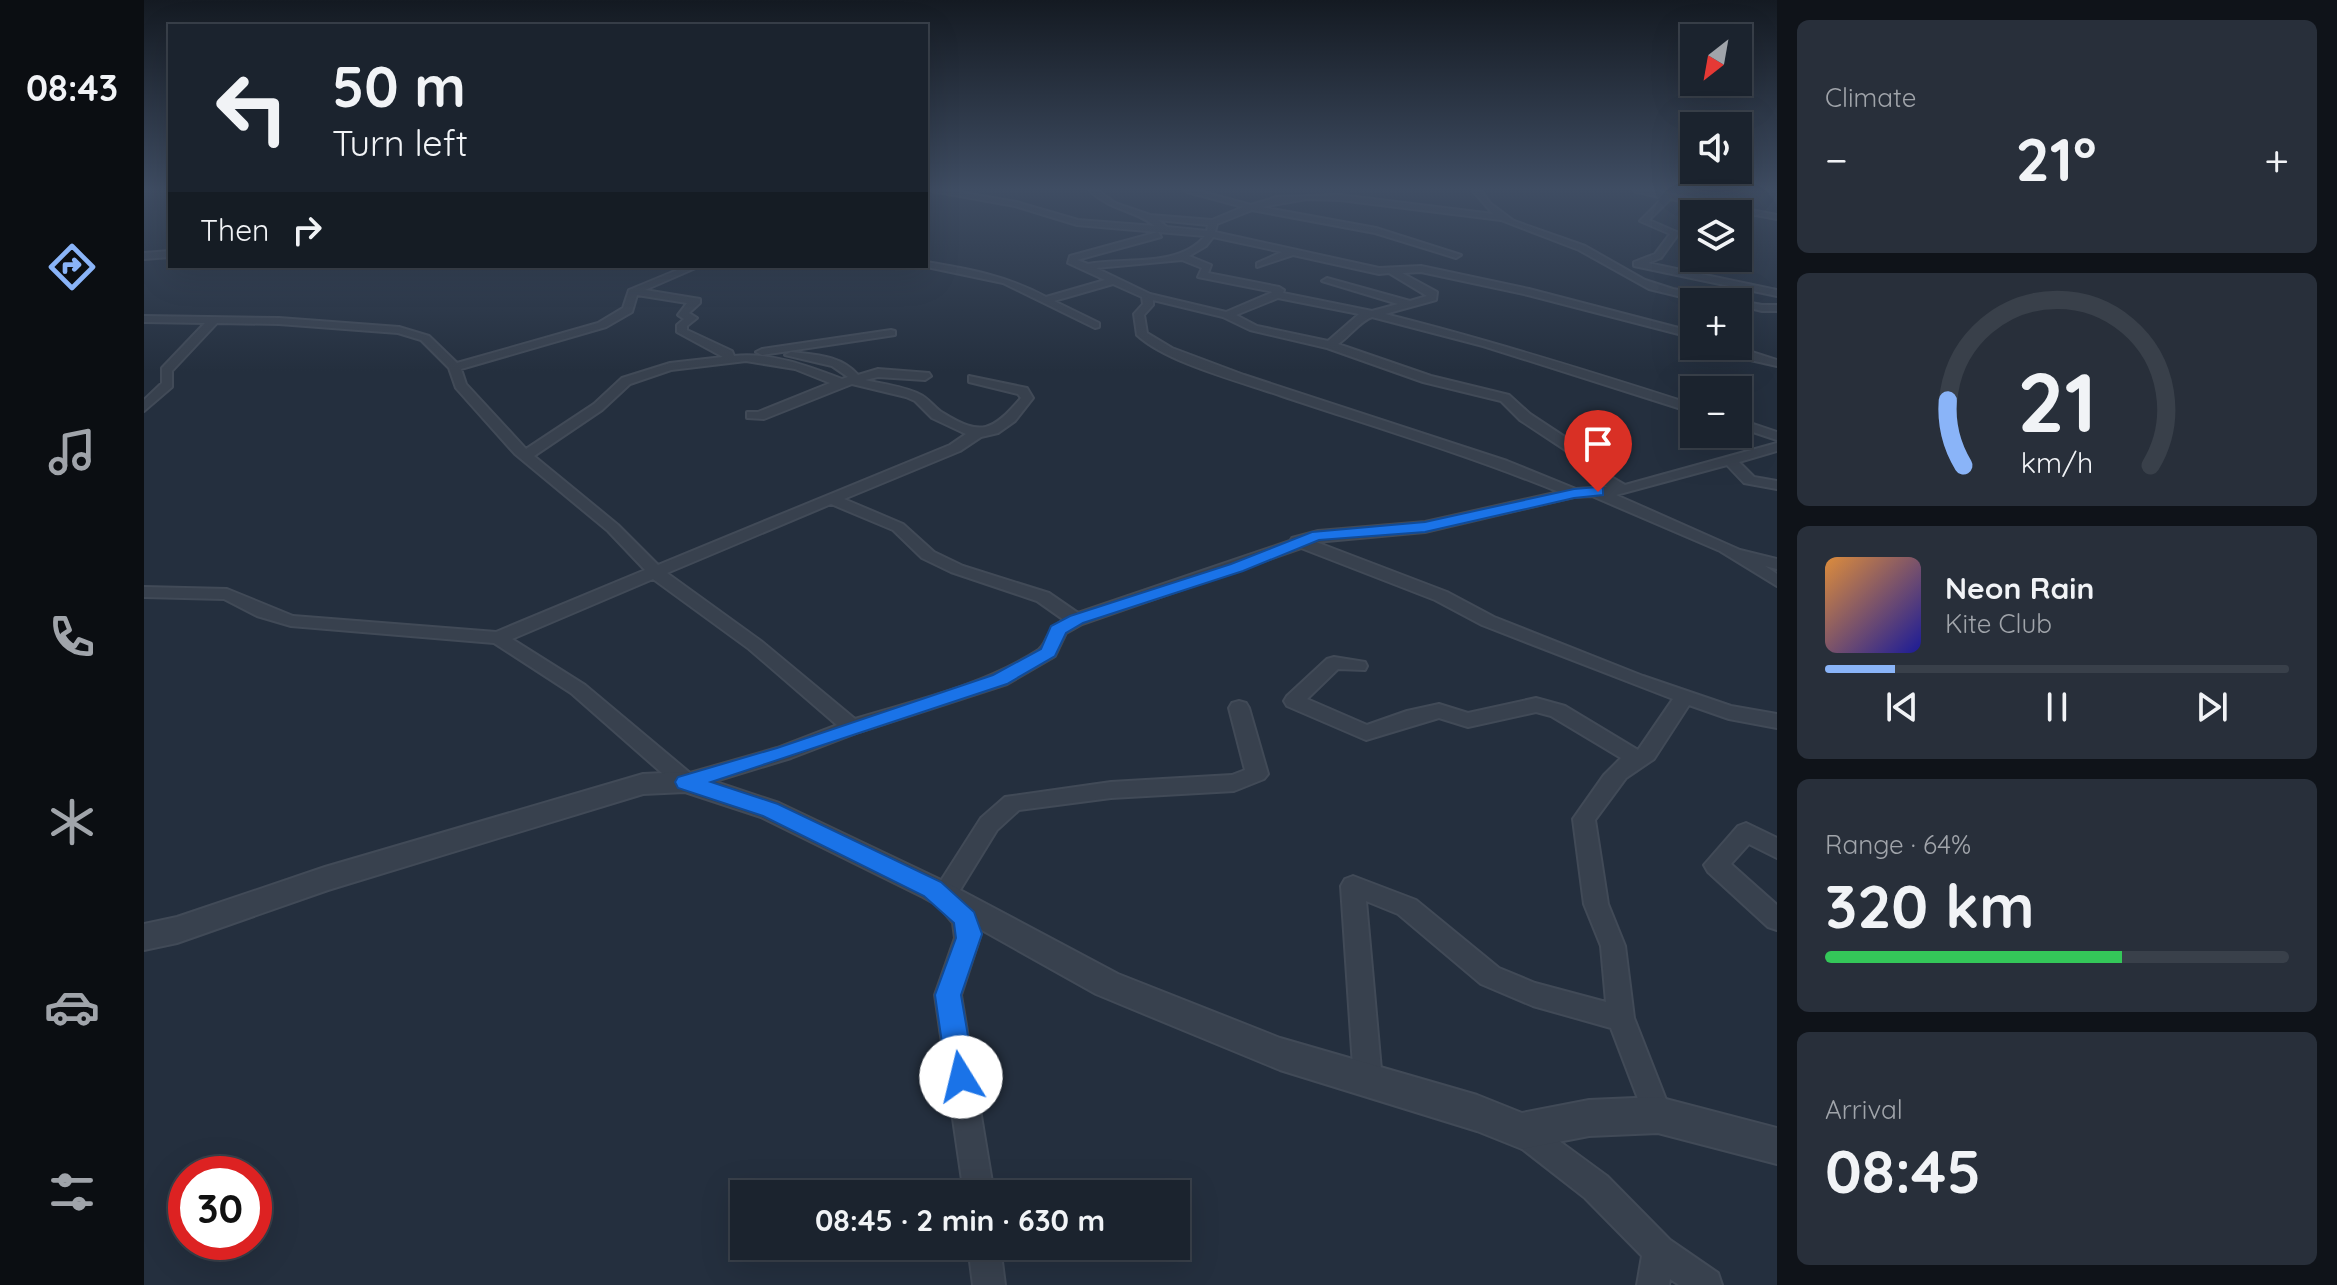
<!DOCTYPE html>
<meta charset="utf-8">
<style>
:root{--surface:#1b232e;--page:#282f3a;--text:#f1f3f6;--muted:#a0a4aa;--line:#39404a;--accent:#8ab4f8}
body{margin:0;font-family:Quicksand,sans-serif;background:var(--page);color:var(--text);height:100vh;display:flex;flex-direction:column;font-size:30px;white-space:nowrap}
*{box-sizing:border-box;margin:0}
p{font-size:26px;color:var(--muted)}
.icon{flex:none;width:44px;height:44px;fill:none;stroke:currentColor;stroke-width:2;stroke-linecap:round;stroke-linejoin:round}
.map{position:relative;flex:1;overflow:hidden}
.details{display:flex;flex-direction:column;gap:20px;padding:20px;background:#0f1319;width:560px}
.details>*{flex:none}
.hud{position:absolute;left:24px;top:24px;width:760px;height:244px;border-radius:0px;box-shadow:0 8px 32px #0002,0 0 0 2px var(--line);background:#1b232e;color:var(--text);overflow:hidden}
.needle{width:52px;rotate:211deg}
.controls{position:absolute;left:1536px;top:24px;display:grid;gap:16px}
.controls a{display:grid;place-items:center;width:72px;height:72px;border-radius:0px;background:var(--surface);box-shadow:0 8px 32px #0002,0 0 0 2px var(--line);font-size:40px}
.speed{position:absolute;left:24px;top:1156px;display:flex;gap:16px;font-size:40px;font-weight:700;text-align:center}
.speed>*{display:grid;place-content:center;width:104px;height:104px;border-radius:50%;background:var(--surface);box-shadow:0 8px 32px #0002,0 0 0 2px var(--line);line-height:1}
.speed .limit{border:12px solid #d22;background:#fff;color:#111}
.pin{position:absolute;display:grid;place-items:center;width:68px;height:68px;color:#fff;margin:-82px -34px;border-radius:50% 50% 50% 0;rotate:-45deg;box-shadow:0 0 8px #0007}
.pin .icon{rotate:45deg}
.me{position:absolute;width:88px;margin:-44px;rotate:351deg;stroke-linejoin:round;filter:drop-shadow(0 0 6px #0008)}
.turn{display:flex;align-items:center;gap:28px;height:168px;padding:0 32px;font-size:36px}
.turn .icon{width:104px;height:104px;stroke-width:2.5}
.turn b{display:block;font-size:56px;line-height:68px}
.then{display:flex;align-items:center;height:76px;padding:0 32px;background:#0003;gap:16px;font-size:30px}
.big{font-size:60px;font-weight:800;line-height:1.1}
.details .widget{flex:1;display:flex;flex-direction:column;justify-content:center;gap:12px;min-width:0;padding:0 28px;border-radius:12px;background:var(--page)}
.details .dial{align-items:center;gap:0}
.dial svg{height:208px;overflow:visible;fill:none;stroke:var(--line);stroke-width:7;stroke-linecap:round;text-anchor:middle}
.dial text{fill:var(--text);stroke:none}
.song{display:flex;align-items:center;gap:24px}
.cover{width:96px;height:96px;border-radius:12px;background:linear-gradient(135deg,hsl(30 70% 55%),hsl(240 70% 35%))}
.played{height:8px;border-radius:4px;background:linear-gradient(90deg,var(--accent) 15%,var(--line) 15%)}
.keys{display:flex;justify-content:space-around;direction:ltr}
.heat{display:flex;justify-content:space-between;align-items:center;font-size:44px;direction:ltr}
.charge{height:12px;border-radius:6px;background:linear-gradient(90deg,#34c759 64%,var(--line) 0)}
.trip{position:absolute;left:586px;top:1180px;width:460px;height:80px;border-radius:0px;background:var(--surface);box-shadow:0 8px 32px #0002,0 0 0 2px var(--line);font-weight:800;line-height:80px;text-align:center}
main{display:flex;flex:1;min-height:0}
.tabs{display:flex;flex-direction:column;width:144px;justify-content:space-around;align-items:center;background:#0b0e12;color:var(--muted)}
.tabs .icon{width:56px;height:56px}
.tabs .current{color:var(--accent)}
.tabs b{font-size:36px;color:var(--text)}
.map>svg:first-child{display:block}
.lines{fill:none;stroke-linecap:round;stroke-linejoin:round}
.minor-casing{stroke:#414a57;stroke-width:4}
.tertiary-casing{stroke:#414a57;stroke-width:4}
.minor{fill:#38414e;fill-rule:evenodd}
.tertiary{fill:#38414e;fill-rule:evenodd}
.route{fill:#1a73e8;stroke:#114b97;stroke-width:2}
</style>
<main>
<nav class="tabs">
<b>08:43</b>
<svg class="icon current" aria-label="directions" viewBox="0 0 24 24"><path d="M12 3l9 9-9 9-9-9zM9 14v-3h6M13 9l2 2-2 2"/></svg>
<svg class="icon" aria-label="music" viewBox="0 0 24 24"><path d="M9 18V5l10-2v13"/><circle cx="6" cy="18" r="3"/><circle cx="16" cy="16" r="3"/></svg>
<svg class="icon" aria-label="phone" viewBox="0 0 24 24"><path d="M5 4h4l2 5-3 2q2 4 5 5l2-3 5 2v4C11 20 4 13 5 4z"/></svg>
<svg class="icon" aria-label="climate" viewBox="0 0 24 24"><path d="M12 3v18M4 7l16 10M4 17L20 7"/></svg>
<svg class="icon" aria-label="car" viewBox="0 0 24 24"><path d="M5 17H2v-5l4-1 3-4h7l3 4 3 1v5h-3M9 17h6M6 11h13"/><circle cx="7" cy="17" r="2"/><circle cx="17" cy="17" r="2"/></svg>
<svg class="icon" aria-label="filters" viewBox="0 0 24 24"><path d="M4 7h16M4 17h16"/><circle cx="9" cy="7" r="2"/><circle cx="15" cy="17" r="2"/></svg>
</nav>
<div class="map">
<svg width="1633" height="1285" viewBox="0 0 1633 1285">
<rect width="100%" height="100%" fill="#242f3e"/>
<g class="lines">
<!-- minor casing -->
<g class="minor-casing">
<g id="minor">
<path d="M788 191H809L872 202 934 220 1011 226C991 210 968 211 946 191H955L971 203 1006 215 1068 220 1099 207 1040 191H1055L1107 205 1133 197 1196 195 1349 214 1329 191H1337L1346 203 1370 221 1441 246 1501 280 1529 289 1618 305H1633V311H1618L1594 305V302L1538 297 1505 289 1435 250 1357 220 1196 200 1163 199 1117 207 1232 228 1317 255 1312 258 1231 233 1108 210 1073 224 1071 232 1235 268 1277 266 1385 289 1550 332V338L1384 295 1277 272 1258 273 1293 292 1292 300 1241 314C1345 340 1448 372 1550 405V413L1339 346 1228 317C1216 321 1205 337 1194 344L1287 376 1365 395 1386 414 1430 443 1464 475 1481 485 1633 443V451L1595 462 1610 477 1633 481V489L1600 483 1583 465 1472 495 1596 550 1633 559V569L1621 566 1633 574V586L1576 551 1448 496 1430 497 1281 532 1172 542 1303 592 1350 617 1499 676 1587 706 1633 714V728L1585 719 1545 705 1510 759 1482 778 1451 820 1464 904 1481 946 1490 1018 1528 1115 1524 1125 1514 1129 1504 1125 1467 1028 1389 1006 1337 984 1254 914 1222 901 1238 1081 1234 1091 1224 1095 1214 1091 1210 1081 1197 886 1201 879 1209 876 1272 900 1355 968 1391 983 1462 1002 1457 946 1440 904 1429 819 1460 775 1477 758 1407 716 1392 712 1324 727 1295 718 1222 740 1143 706 1140 701 1143 696 1183 659 1190 657 1221 662 1223 666 1221 670 1194 669 1163 699 1223 725 1263 711 1295 704 1324 713 1392 698 1421 706 1494 750 1529 699 1338 625 1291 600 1157 548 938 624 922 633 911 656 863 684 715 732 647 758 542 790 535 788 427 693 350 643 147 626 113 616 80 599 0 597V587L83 589 149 616 352 632 501 570 464 531 371 454 312 388 305 368 277 340 254 333 135 324 73 323 28 371V387L0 411V400L18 383V368L61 323 0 322V316L135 318 255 327 285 336 313 363 454 323 479 308 485 290 543 266H556L501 290 556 299V303L545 313 553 318 543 326V330L588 351 590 356C627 352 664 366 698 379L704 377 688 366 641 355 647 352C671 355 697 355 714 375L734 369 785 373 787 376 781 380 734 377 721 380C738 384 759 386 775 394 785 398 790 408 799 413 838 437 848 431 877 398L874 394 825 382V376L883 388 889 398 871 421 854 433 837 437 816 451 700 499 759 524 790 552 819 566 905 593 934 613 1146 541 1148 538 1174 531 1281 522 1415 492C1324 455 1231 427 1138 396 1098 382 1023 363 993 335L990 314 999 304 998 297 969 284 910 301 955 323V327L951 328 859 283 778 266H782V262C825 269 863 276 902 297L961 280 924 263 926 256 1014 232 1017 237 933 260 944 264C980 257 1035 268 1061 236L933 225 871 206ZM1014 220 1064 225 1063 231 1023 227ZM1069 237 1138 252 1113 263V267L1149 255 1235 274 1245 273 1283 296 1266 301 1183 278 1178 281 1254 304 1228 311 1139 293 1140 290 1135 287 1064 273 1067 265 1045 256 1062 246ZM1038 260 1058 268 1054 277 1129 292 1082 312 1006 294 952 268ZM493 295 543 303 534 315 540 319 533 325V332L579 357 526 363 478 378 450 404 382 449 322 384 317 369 462 327 488 312ZM1134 298 1215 314 1184 341 1113 326 1092 315ZM1009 300 1079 317 1106 330 1183 348 1279 382 1357 401 1376 420 1420 449 1463 487 1432 489 1363 461 1100 375 1028 348 1003 333 1000 315 1009 305ZM602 361 651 369 686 383 614 412H603V418L620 419 708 384 762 397 771 401 788 418 822 434 806 445 514 565 474 525 390 456 458 410 486 384 527 370ZM687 504 749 530 778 558 807 572 893 601 920 620C900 630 905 643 893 651 838 686 773 700 711 719L617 641 523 573ZM509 579 605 649 693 725 633 748 546 773 441 685 368 639Z"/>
<polygon points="1490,191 1509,191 1633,215 1633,219 1526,199 1505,220 1535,233 1517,258 1504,263 1633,290 1633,296 1490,266 1490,262 1511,254 1526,234 1496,221 1519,198"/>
<polygon points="26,251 26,257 0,259 0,253"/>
<polygon points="747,330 751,331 751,335 618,355 612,352 618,349"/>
<polygon points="1573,346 1589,346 1633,360 1633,366 1602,359"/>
<polygon points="1594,419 1633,432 1633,440 1594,427"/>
<polygon points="1095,701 1102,703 1105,708 1124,774 1120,779 1090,791 967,798 875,810 853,830 813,895 830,912 837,934 817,995 850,1194 820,1194 791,995 811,938 809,923 787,897 791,890 837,818 861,797 967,782 1088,775 1101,770 1085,708 1088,703"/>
<polygon points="1602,823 1633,838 1633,858 1605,844 1587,864 1633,905 1633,930 1624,927 1564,872 1560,865 1594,826"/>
<polygon points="1378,1116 1388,1121 1463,1176 1526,1240 1574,1273 1578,1285 1535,1285 1526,1279 1525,1285 1493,1285 1498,1256 1441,1198 1368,1141 1363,1131 1368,1121"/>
<polygon points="824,1246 856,1246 861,1285 829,1285"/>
</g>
</g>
<!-- tertiary casing -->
<g class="tertiary-casing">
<polygon id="tertiary" points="542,772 635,803 799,881 974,974 1136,1038 1333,1095 1378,1113 1445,1100 1514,1097 1633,1128 1633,1164 1514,1133 1445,1136 1378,1149 1333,1131 1136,1070 952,994 779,897 617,817 541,792 499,794 184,890 33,943 0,950 0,924 33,917 181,867 499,774"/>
</g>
<!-- minor -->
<use href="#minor" class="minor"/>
<!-- tertiary -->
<use href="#tertiary" class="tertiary"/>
</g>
<!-- sky -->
<linearGradient id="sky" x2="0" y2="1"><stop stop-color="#141a22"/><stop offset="0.51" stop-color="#3f4d63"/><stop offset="1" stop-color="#3f4d63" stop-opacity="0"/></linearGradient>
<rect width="1633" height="371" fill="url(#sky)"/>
<!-- route -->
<polygon class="route" points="1454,487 1459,488 1459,495 1430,498 1281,532 1175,540 1099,571 939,623 922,633 911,656 863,684 567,782 634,804 797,882 830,912 838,934 817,995 831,1077 827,1086 817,1090 807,1086 803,1077 791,995 812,938 810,923 780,896 619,816 534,788 531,782 534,777 633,748 849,675 897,649 907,626 926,616 1087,564 1168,532 1281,522 1430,489"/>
</svg>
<div class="controls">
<a><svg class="needle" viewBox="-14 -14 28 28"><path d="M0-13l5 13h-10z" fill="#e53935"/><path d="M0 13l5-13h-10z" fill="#a0a4aa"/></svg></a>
<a><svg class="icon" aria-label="sound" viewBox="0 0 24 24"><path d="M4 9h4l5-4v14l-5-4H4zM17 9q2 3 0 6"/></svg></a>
<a><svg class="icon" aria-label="layers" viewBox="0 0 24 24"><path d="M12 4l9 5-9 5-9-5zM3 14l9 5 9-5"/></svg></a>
<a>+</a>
<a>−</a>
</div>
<div class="speed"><div class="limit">30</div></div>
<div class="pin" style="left:1454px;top:492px;background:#d93025"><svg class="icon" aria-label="arrive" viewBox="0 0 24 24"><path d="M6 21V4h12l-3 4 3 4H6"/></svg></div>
<svg class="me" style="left:817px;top:1077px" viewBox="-20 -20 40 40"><circle r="19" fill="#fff"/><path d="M0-13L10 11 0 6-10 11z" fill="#1a73e8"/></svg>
<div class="trip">08:45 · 2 min · 630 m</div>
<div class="hud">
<div class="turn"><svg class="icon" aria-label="left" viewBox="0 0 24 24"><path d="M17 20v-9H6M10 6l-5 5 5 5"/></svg><div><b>50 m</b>Turn left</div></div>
<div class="then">Then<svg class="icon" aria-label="right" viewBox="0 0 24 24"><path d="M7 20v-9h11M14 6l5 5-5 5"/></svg></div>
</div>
</div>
<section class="details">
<div class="widget"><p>Climate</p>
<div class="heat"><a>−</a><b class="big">21°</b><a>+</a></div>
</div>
<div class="widget dial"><svg viewBox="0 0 100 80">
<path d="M14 69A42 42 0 1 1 86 69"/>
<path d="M14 69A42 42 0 0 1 8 44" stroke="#8ab4f8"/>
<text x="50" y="56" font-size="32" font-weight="700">21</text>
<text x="50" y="72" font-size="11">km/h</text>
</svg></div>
<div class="widget">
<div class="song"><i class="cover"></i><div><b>Neon Rain</b><p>Kite Club</p></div></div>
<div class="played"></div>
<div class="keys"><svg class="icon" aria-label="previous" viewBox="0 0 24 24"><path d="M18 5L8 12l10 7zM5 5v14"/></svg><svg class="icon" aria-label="pause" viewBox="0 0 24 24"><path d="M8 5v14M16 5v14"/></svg><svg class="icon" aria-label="next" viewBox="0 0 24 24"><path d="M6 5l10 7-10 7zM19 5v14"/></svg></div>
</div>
<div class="widget"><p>Range · 64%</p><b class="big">320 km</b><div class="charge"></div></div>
<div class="widget"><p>Arrival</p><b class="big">08:45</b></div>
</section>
</main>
